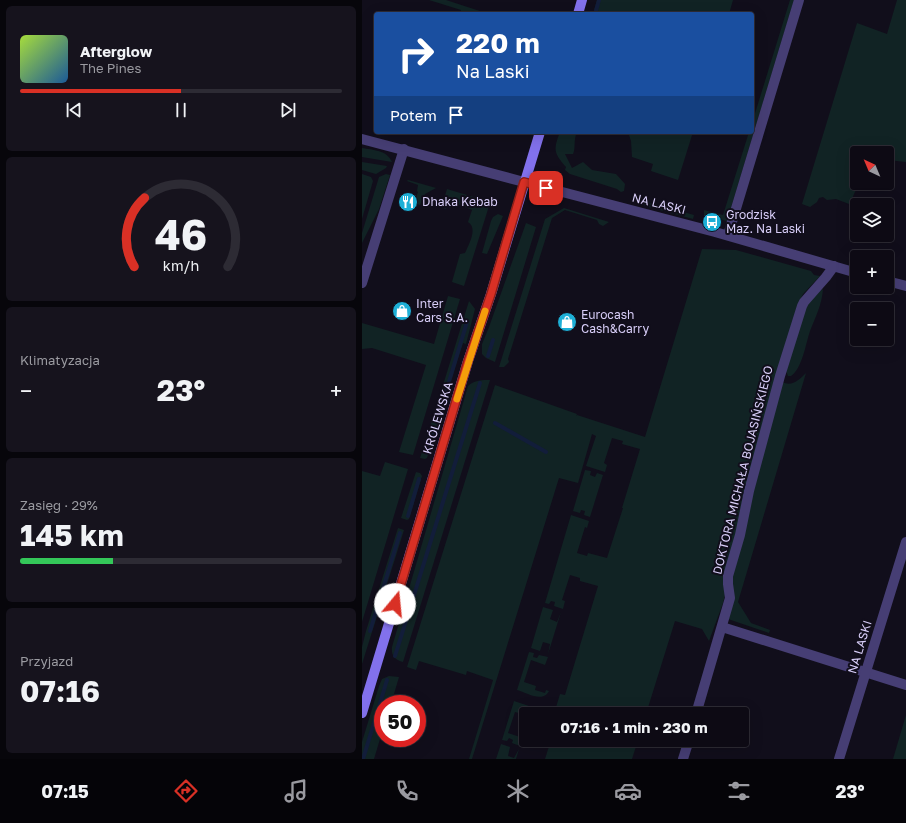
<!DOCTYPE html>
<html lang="pl">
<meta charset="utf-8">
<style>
:root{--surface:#0d0a14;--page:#16131d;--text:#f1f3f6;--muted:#9a9aa0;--line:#2d2b34;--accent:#d93025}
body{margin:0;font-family:"Golos Text",sans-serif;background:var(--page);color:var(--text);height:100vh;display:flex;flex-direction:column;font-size:15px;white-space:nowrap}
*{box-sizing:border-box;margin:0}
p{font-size:13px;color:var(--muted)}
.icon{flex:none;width:22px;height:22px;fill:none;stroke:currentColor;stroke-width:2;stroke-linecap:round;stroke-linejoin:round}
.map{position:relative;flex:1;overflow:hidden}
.drawer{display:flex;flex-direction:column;gap:6px;padding:6px;background:#07060b;width:362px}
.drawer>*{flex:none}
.guide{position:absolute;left:12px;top:12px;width:380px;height:122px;border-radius:4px;box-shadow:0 4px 16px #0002,0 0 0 1px var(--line);background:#1a4fa0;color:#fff;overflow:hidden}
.needle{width:26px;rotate:316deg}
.buttons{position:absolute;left:488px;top:146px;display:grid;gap:8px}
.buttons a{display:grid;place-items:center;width:44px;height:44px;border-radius:4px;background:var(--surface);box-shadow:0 4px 16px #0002,0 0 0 1px var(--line);font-size:20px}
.speed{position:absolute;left:12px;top:695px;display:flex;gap:8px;font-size:20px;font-weight:700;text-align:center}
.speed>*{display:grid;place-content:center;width:52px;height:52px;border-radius:50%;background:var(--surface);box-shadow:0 4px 16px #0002,0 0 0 1px var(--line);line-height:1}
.speed .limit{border:6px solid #d22;background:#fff;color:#111}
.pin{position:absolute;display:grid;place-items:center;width:34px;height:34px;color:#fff;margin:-17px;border-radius:8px;box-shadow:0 2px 6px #0006}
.me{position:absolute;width:44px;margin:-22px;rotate:17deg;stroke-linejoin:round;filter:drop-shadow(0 0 3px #0008)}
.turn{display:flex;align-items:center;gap:14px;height:84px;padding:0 16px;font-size:18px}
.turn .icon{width:52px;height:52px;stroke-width:2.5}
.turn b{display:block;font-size:28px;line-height:34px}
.then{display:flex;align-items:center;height:38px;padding:0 16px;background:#0003;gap:8px;font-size:15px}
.big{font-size:30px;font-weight:700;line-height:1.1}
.drawer .tile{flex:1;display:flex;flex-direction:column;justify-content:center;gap:6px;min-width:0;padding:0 14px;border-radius:6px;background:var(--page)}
.drawer .dial{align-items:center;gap:0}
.dial svg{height:104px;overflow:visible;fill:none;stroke:var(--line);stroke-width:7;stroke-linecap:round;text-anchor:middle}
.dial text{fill:var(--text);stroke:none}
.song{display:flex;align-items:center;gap:12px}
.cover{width:48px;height:48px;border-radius:6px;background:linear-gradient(135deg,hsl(80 70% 55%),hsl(210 70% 35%))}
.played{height:4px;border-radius:2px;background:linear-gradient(90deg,var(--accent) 50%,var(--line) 50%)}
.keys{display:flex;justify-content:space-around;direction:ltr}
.heat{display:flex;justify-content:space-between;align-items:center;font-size:22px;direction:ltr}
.charge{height:6px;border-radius:3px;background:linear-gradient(90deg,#34c759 29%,var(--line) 0)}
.trip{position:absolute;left:157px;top:707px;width:230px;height:40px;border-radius:4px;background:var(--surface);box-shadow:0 4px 16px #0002,0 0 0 1px var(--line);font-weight:700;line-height:40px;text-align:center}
.menu{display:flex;height:64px;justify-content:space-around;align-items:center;background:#050408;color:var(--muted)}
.menu .icon{width:28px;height:28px}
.menu .on{color:var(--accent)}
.menu b{font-size:18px;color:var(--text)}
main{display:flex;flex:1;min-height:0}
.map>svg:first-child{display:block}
.green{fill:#112324}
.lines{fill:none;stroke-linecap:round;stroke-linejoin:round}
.stream{stroke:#121d3a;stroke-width:4}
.minor{stroke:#463e74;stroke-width:10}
.tertiary{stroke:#463e74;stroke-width:10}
.secondary{stroke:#8271ec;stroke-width:10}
.route-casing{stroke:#8d1f18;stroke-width:10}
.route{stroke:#d93025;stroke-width:7}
.slow{stroke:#f59e0b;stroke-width:7}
.labels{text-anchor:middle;stroke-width:4;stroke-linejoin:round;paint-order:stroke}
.poi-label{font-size:12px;fill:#d8cef8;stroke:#110e1b;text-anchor:start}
.street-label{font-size:12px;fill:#d8cef8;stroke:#110e1b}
</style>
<main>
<section class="drawer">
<div class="tile">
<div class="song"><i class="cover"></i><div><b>Afterglow</b><p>The Pines</p></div></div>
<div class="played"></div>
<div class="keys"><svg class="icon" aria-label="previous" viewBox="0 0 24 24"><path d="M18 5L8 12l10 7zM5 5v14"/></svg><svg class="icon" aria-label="pause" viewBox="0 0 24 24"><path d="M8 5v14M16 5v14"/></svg><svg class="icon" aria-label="next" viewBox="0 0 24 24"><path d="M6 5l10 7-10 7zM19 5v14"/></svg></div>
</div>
<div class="tile dial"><svg viewBox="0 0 100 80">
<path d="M14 69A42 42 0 1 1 86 69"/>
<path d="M14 69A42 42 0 0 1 22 16" stroke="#d93025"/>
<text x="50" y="56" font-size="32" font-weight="700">46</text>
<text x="50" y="72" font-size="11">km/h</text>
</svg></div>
<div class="tile"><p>Klimatyzacja</p>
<div class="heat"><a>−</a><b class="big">23°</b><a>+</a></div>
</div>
<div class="tile"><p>Zasięg · 29%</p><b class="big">145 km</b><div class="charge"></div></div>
<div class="tile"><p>Przyjazd</p><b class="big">07:16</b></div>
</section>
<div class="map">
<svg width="544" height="759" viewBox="0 0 544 759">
<rect width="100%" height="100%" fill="#110e1b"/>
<!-- green -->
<g class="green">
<polygon points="67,0 84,0 127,14 98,14 99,10"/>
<polygon points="235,0 371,0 367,14 231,14"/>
<polygon points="428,0 432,0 365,221 342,215 342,210 361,215 387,132 390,132 390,123"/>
<polygon points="535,0 544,0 544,162 525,160 525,153 495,153 495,183 497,183 488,203 487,204 474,199 465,200 461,197 457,198 455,202 448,207 440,204 495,23 525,34"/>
<path d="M198 132H215C211 141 214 148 211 154H203L210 168 221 162 230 170 254 174 263 184 262 191 259 192 255 189 208 174 203 170 204 167C192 153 191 150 198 132Z"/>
<polygon points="266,132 331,132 316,180 289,171 291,164 270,157 269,141"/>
<path d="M0 148C11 150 25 150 30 162L0 157Z"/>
<polygon points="0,162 25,166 24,168 14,174 0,170"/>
<polygon points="0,174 9,177 11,181 0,219"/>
<polygon points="24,174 28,175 17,209 0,243 0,233 17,177"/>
<polygon points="46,180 74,188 63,194 58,205 52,203 56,192 55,191 56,185 45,181"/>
<path d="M85 189 125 201 127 206 102 286 90 282 98 254 103 253C107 244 116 228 106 222L110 210 88 201 84 209 81 208 80 206Z"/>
<polygon points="278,200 332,215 331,219 283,206 280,204"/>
<polygon points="202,208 247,222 241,226 237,224 235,220 203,210 190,218 146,359 147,362 142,367 137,367 183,219"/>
<polygon points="136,214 141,216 125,254 120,253 129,221 131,217"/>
<polygon points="164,223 174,227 133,362 124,358 120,354 120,344 127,327"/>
<polygon points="340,249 374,250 449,271 452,275 458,276 441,294 436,304 361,603 347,641 340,629 313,621 284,714 192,714 198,694 203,695 236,586 218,581 218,578 208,575 200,600 203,601 201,609 192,606 193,602 189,601 187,604 183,603 209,515 227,521 225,528 223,527 215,553 225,556 226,553 245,558 261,508 260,508 278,449 260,444 261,441 250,438 242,463 245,465 243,472 224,466 234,436 230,434 216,483 197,478 110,759 107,759 131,680 105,671 104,675 57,661 54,670 45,667 133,385 215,414 214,416 215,415 283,437"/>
<path d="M461 289C460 304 454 316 448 331 444 343 440 369 429 376H426L424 371 442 308 456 292Z"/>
<polygon points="86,296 98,299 51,455 37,452 64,365 10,348 0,349 0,323 72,344"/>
<polygon points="107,301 113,309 104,344 101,343 79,412 77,413 73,411"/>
<path d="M444 373 376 602 389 623 408 630 407 633 366 619 368 581 420 382C430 387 437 380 444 373Z"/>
<path d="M128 380 41 662C33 660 29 656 30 647L106 386C112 380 121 380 128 380Z"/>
<polygon points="70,421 74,423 75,425 65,458 63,459 58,458"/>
<polygon points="23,462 46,469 0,622 0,471 18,476"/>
<polygon points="223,470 229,471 228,475 233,477 235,473 241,475 228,517 222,515 223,511 219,510 218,513 211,511"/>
<polygon points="54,472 58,473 60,476 47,519 45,520 39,518"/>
<polygon points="36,528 42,530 0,664 0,647 4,631"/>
<polygon points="181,607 191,610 188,619 195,622 199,612 186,654 188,644 181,642 178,651 169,648"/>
<path d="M167 652 172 653 171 657 175 658 177 655 186 657 183 665 169 660 162 682 174 686 173 690 183 693 184 690 187 691C181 703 165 693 155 690Z"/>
<polygon points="27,676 37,677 29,704 21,704 21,729 12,759 0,759 0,742 17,686 20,679"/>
<polygon points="152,701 173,708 179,714 166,712 164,715 153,712 146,733 161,738 158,746 150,743 151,740 147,738 145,741 140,740"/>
<polygon points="544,715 544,759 531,759"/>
<polygon points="189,740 276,740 270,759 183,759"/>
<polygon points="139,744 148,747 146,756 152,758 157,749 154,759 134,759"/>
</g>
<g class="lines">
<!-- stream -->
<g class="stream">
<polyline points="233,14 237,0"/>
<polyline points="126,356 131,340"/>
<polyline points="79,408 105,322"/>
<polyline points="133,423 184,452"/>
<polyline points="65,453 72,428"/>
<polyline points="46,516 57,479"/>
<polyline points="8,631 38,533"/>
<polyline points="33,656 118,383"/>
<polyline points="1,759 25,680"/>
</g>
<!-- minor -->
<g class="minor">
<polyline points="162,182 353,232 495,273"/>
<polyline points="366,235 437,0"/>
<polyline points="525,281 544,286"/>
<polyline points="0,283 42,149"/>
<polyline points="360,627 544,685"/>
<polyline points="334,714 368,598 366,584 366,576 378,535 387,491 418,376 440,306 442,302 464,277 472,266"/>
<polyline points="321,759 327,740"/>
<polyline points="477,759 544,542"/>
</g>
<!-- tertiary -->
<polyline class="tertiary" points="0,139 162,182"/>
<!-- secondary -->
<g class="secondary">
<polyline points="216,14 220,0"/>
<polyline points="0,713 106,361 129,294 178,132"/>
</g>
</g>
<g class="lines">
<!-- route casing -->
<g class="route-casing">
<polyline id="route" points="33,604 106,361 129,294 162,182 184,188"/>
</g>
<!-- route -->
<use href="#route" class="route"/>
<!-- slow -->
<polyline class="slow" points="95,399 123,311"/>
</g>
<!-- icons -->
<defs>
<g id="restaurant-disc" transform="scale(1)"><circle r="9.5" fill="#1dafd6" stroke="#110e1b"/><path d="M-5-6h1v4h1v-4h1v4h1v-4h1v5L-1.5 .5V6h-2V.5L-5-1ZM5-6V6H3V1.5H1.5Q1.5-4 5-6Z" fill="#fff"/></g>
<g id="bus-disc" transform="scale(1)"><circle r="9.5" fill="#1dafd6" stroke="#110e1b"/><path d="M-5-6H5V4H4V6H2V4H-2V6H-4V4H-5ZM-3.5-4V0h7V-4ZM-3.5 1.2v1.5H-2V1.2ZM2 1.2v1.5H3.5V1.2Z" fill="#fff"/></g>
<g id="shop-disc" transform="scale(1)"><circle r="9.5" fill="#1dafd6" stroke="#110e1b"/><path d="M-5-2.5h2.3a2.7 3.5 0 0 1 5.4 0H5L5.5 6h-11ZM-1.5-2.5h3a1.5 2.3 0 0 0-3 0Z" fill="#fff"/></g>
</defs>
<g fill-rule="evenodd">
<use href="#restaurant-disc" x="46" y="202"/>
<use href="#bus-disc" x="350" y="222"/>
<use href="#shop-disc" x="40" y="311"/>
<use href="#shop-disc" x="205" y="322"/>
</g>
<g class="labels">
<!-- poi labels -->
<g class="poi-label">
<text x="60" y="206">Dhaka Kebab</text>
<text x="364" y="219">Grodzisk<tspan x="364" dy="14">Maz. Na Laski</tspan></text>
<text x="54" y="308">Inter<tspan x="54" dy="14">Cars S.A.</tspan></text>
<text x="219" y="319">Eurocash<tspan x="219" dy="14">Cash&amp;Carry</tspan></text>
</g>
<!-- street labels -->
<g class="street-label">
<text transform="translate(297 204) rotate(14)" y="4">NA LASKI</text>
<text transform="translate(76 418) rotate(-73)" y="4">KRÓLEWSKA</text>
<text transform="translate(381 470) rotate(-76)" y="4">DOKTORA MICHAŁA BOJASIŃSKIEGO</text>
<text transform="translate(498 647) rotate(-73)" y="4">NA LASKI</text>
</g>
</g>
</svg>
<div class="buttons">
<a><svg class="needle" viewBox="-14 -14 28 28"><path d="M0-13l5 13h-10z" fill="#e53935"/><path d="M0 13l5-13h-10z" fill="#9a9aa0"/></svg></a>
<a><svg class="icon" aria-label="layers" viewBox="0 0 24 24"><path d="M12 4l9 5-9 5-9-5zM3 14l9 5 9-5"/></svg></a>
<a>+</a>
<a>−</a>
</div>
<div class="speed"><div class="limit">50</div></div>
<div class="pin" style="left:184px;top:188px;background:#d93025"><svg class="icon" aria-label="arrive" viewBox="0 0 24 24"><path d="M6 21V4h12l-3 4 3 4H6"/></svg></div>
<svg class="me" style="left:33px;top:604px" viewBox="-20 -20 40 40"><circle r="19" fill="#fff"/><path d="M0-13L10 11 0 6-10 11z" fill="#d93025"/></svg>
<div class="trip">07:16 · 1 min · 230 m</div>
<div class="guide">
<div class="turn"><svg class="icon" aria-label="right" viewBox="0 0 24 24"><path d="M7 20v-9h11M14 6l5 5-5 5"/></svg><div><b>220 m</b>Na Laski</div></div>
<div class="then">Potem<svg class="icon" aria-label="arrive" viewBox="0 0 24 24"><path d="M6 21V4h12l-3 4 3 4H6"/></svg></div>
</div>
</div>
</main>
<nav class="menu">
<b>07:15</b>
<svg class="icon on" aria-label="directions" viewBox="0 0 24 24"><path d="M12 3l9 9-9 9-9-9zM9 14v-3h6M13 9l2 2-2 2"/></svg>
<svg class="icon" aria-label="music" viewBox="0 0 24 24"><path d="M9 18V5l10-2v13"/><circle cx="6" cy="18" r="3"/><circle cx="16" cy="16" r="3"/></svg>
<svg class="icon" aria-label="phone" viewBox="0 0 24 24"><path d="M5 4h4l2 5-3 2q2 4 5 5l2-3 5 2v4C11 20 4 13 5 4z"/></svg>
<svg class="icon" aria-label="climate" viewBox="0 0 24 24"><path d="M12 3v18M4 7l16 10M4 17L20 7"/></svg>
<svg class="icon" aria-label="car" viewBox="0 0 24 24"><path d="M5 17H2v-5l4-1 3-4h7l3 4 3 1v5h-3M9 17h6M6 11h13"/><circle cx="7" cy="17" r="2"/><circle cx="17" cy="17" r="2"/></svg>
<svg class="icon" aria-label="filters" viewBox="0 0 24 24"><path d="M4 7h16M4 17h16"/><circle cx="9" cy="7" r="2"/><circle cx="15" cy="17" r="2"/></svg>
<b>23°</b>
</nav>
